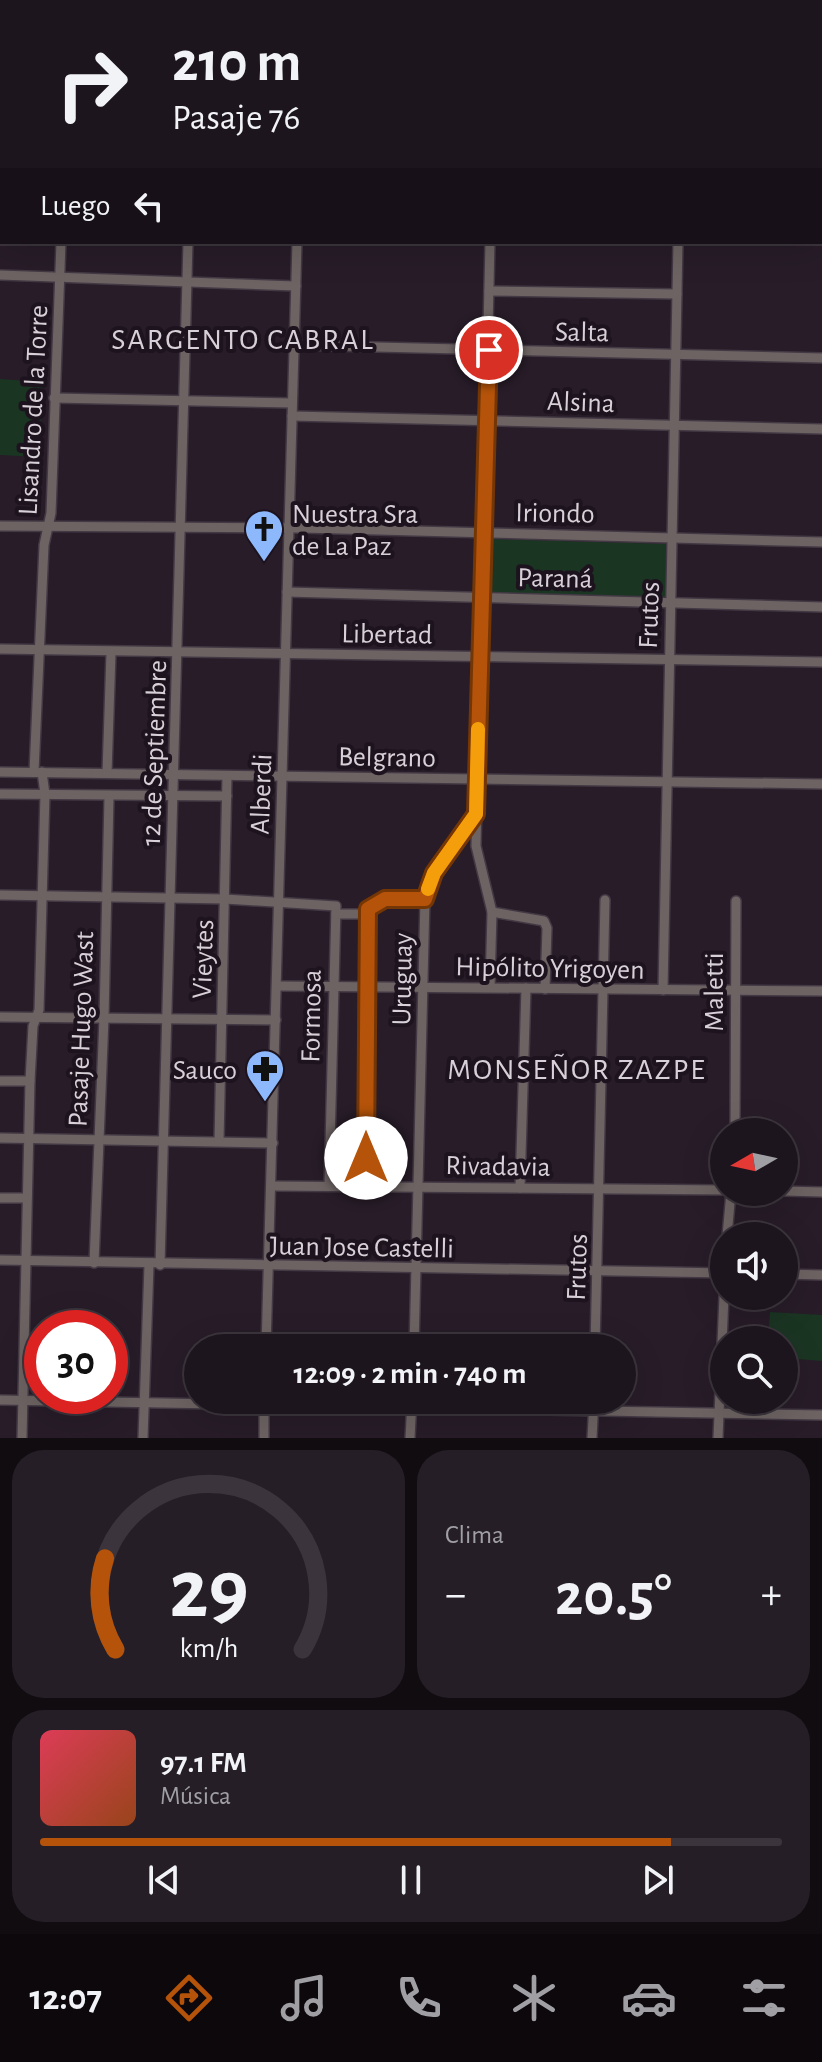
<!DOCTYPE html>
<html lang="es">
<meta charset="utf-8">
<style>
:root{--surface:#1d151e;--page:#251e27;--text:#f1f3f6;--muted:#a09fa4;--line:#3b343c;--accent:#b45309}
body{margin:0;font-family:"Alegreya Sans",sans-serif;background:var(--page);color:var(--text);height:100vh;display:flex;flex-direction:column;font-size:30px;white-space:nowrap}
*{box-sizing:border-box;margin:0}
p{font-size:26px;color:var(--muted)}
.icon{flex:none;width:44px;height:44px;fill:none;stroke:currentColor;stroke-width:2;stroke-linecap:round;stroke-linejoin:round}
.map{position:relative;height:1438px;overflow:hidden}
.drawer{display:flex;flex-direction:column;gap:12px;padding:12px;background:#100c10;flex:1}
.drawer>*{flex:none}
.hud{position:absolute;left:0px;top:0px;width:822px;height:244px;box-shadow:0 8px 32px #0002,0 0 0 2px var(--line);background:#1d151e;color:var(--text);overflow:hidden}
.needle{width:52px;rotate:261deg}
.controls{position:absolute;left:710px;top:1118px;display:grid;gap:16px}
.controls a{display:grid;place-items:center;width:88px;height:88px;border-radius:50%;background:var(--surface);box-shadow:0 8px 32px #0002,0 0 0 2px var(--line);font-size:40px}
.speed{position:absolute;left:24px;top:1310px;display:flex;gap:16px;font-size:40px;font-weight:700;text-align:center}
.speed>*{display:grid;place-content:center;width:104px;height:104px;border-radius:50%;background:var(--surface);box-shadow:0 8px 32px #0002,0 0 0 2px var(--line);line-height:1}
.speed .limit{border:12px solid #d22;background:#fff;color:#111}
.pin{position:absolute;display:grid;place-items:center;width:68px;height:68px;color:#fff;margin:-34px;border:4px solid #fff;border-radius:50%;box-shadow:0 2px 8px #0007}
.me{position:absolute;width:88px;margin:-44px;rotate:0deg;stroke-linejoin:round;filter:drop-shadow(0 0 6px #0008)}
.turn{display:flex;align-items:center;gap:28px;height:168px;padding:0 40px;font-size:36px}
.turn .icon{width:104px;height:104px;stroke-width:2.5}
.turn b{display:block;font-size:56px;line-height:68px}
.then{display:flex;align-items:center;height:76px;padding:0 40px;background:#0003;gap:16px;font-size:30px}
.big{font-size:60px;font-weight:700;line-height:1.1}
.drawer .card{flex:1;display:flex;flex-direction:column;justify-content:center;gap:12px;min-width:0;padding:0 28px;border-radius:32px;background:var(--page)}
.drawer .dial{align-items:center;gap:0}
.dial svg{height:208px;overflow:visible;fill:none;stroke:var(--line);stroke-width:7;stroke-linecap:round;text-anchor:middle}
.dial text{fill:var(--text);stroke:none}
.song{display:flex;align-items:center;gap:24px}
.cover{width:96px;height:96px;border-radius:12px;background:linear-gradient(135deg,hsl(350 70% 55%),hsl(20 70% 35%))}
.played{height:8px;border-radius:4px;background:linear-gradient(90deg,var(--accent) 85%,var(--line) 85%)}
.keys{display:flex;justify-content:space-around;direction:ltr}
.heat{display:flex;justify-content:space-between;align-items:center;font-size:44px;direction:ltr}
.drawer .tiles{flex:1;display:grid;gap:12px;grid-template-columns:1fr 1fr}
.card:last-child{grid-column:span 2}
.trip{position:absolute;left:184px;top:1334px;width:452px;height:80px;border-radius:40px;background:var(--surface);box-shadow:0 8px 32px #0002,0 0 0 2px var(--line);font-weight:700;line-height:80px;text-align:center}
.tabs{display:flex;height:128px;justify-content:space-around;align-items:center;background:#0c080c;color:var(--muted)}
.tabs .icon{width:56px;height:56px}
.tabs .active{color:var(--accent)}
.tabs b{font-size:36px;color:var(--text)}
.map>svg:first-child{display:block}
.green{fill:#1b3523}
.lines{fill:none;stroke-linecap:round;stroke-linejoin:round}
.minor-casing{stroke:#433944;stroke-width:12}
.tertiary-casing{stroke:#433944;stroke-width:14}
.minor{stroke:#6d6363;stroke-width:9}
.tertiary{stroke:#6d6363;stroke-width:11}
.route-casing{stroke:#753606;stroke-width:20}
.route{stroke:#b45309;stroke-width:14}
.slow{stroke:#f59e0b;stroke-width:14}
.labels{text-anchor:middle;stroke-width:8;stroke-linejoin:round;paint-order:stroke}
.street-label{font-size:28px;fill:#d8d0d8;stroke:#1d131e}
.poi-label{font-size:28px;fill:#d8d0d8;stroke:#1d131e;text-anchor:start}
.neighbourhood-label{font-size:30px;letter-spacing:2px;fill:#d8d0d8;stroke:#1d131e}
</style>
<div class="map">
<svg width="822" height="1438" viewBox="0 0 822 1438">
<rect width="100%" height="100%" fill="#271c28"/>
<!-- green -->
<g class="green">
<polygon points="0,379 43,382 39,457 0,455"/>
<polygon points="492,539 666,544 665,599 491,595"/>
<polygon points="770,1312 822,1315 822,1361 784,1358 784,1340 768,1340"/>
</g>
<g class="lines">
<!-- minor casing -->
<g class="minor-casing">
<g id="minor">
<polyline points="36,2 36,0"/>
<polyline points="228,2 228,0"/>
<polyline points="338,2 338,0"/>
<polyline points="820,131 822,131"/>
<polyline points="820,237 822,237"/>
<polyline points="0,275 296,286"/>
<polyline points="489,291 677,294"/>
<polyline points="294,345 822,358"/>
<polyline points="54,398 292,403"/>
<polyline points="292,416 822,429"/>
<polyline points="0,526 302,528 822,542"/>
<polyline points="287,592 822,607"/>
<polyline points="0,649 822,662"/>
<polyline points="0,772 822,784"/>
<polyline points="34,772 44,545 51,513 61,242"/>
<polyline points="107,773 111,653"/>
<polyline points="0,794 227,796"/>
<polyline points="0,895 225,899 336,906 329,1186"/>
<polyline points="492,912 544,921 547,928 545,989"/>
<polyline points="336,914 367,914"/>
<polyline points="278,986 822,991"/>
<polyline points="490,987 492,912 476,846 490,242"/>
<polyline points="663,990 678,242"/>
<polyline points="0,1017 276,1020"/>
<polyline points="0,1081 30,1081"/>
<polyline points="735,1132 736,901"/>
<polyline points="0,1138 273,1143"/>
<polyline points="219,1141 227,777"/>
<polyline points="272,1186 724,1190"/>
<polyline points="365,1186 368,909 385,899 425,899"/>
<polyline points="520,1188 526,988"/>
<polyline points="784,1191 822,1192"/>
<polyline points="0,1198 26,1198"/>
<polyline points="727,1236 731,1192"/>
<polyline points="0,1260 724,1273"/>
<polyline points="94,1263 104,1018 109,797"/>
<polyline points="160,1265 188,242"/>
<polyline points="784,1274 822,1275"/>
<polyline points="266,1348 297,242"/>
<polyline points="414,1348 425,899 434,873 476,814"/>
<polyline points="595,1348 605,900"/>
<polyline points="0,1400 822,1415"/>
<polyline points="22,1438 30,1081 33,1026 39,1010 45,794 42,772"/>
<polyline points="143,1438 149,1265"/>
<polyline points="264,1438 264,1403"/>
<polyline points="410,1438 412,1400"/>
<polyline points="592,1438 594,1400"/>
<polyline points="718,1438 724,1296"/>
</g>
</g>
<!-- tertiary casing -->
<g class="tertiary-casing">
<g id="tertiary">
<polyline points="0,14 2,14"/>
<polyline points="820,24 822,24"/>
</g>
</g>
<!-- minor -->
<use href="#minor" class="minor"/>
<!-- tertiary -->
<use href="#tertiary" class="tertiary"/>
</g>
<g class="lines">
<!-- route casing -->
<g class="route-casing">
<polyline id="route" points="366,1158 368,909 385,899 425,899 434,873 476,814 489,350"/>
</g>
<!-- route -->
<use href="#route" class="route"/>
<!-- slow -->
<polyline class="slow" points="428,889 434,873 476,814 478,729"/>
</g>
<!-- icons -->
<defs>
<g id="church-pin" transform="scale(2)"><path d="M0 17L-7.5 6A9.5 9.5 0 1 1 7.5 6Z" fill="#8db9fc" stroke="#1d131e"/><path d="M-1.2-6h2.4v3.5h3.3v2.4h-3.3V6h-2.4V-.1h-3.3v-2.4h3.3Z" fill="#111"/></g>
<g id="pharmacy-pin" transform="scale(2)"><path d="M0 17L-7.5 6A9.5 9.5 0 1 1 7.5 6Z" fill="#8db9fc" stroke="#1d131e"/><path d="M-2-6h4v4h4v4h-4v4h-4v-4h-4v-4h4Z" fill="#111"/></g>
</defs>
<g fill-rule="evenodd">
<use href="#church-pin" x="264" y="529"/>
<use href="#pharmacy-pin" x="265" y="1069"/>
</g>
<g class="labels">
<!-- street labels -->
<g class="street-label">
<text transform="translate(582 331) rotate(1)" y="10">Salta</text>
<text transform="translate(581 401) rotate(2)" y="10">Alsina</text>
<text transform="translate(32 410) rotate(-87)" y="10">Lisandro de la Torre</text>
<text transform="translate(555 512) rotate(1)" y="10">Iriondo</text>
<text transform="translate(555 577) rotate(1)" y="10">Paraná</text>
<text transform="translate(648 615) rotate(-88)" y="10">Frutos</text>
<text transform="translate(387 633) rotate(1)" y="10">Libertad</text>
<text transform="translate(153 753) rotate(-88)" y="10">12 de Septiembre</text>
<text transform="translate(387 756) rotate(1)" y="10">Belgrano</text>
<text transform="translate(260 794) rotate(-88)" y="10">Alberdi</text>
<text transform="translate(202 959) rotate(-88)" y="10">Vieytes</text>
<text transform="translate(550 967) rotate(1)" y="10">Hipólito Yrigoyen</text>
<text transform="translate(401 979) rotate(-89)" y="10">Uruguay</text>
<text transform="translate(713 992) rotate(-90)" y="10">Maletti</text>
<text transform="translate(310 1016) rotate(-89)" y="10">Formosa</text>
<text transform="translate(80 1029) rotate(-88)" y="10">Pasaje Hugo Wast</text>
<text transform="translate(498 1165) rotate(1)" y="10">Rivadavia</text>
<text transform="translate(362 1246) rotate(1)" y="10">Juan Jose Castelli</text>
<text transform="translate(576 1267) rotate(-88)" y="10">Frutos</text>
</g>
<!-- poi labels -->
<g class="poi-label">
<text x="292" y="523">Nuestra Sra<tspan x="292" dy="32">de La Paz</tspan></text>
<text x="237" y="1079" text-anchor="end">Sauco</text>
</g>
<!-- neighbourhood labels -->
<g class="neighbourhood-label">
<text x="243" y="349">SARGENTO CABRAL</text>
<text x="577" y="1079">MONSEÑOR ZAZPE</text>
</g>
</g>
</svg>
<div class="controls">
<a><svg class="needle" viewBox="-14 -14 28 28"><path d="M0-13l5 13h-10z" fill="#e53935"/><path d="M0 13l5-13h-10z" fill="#a09fa4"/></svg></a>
<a><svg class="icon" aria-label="sound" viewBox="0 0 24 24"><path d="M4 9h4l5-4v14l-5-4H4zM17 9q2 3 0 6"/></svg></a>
<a><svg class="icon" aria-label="search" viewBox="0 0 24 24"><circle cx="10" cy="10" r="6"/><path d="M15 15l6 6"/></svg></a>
</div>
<div class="speed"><div class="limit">30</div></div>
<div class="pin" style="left:489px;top:350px;background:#d93025"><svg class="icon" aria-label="arrive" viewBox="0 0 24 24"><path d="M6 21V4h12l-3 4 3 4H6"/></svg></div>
<svg class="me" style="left:366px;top:1158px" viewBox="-20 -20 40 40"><circle r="19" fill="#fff"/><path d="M0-13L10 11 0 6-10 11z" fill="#b45309"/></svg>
<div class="trip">12:09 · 2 min · 740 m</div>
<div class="hud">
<div class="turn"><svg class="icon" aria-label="right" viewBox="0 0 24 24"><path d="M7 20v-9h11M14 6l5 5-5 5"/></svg><div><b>210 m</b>Pasaje 76</div></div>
<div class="then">Luego<svg class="icon" aria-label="left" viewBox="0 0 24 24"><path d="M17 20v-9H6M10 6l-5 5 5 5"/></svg></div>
</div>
</div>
<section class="drawer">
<div class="tiles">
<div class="card dial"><svg viewBox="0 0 100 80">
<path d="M14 69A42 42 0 1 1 86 69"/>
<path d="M14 69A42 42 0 0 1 10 34" stroke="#b45309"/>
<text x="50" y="56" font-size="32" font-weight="700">29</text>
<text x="50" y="72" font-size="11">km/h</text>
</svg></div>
<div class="card"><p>Clima</p>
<div class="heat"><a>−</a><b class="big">20.5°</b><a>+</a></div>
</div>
<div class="card">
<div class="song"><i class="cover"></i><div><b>97.1 FM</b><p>Música</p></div></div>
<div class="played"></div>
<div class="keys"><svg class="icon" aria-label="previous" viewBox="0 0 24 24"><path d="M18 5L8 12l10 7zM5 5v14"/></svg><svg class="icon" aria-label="pause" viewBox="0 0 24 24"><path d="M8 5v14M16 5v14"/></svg><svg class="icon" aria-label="next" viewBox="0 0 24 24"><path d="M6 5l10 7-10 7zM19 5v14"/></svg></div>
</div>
</div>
</section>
<nav class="tabs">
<b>12:07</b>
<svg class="icon active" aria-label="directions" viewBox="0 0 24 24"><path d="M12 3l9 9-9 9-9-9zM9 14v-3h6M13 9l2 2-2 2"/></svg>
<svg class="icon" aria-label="music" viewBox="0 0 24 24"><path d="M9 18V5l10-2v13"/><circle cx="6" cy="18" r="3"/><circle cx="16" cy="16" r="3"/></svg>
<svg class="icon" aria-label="phone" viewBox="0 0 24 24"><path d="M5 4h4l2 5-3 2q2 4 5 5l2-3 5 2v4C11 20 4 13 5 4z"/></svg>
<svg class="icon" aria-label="climate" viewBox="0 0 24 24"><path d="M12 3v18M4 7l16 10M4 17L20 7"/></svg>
<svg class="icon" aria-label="car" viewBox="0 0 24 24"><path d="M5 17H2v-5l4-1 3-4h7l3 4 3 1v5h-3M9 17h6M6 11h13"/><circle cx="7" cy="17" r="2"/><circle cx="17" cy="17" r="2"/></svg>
<svg class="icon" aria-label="filters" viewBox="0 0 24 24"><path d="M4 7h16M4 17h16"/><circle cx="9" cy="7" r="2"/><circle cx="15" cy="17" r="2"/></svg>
</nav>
